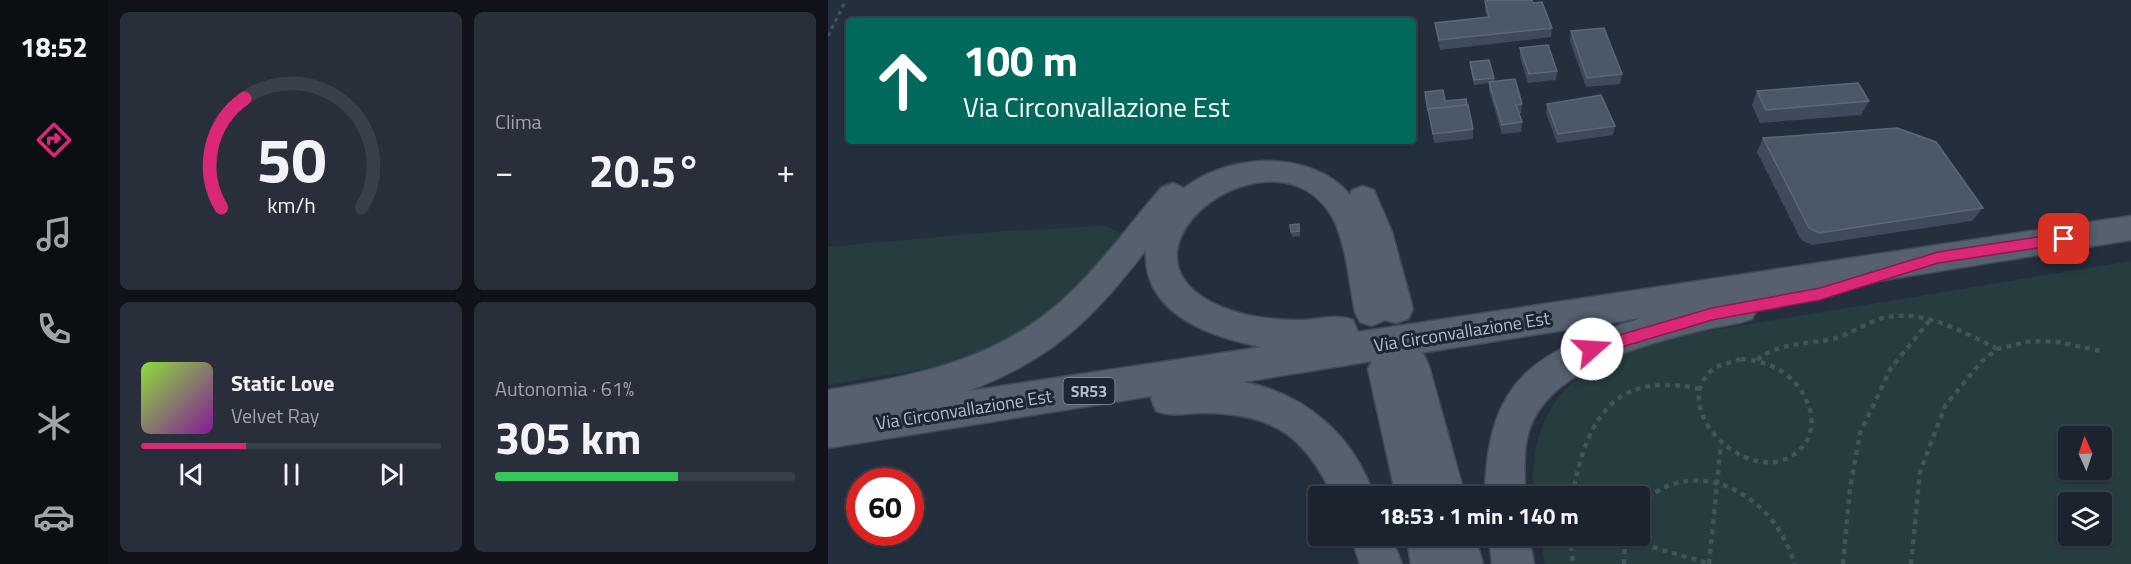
<!DOCTYPE html>
<html lang="it">
<meta charset="utf-8">
<style>
:root{--surface:#1b232e;--page:#282f3a;--text:#f1f3f6;--muted:#a0a4aa;--line:#39404a;--accent:#db2777}
body{margin:0;font-family:"Titillium Web",sans-serif;background:var(--page);color:var(--text);height:100vh;display:flex;flex-direction:column;font-size:22px;white-space:nowrap}
*{box-sizing:border-box;margin:0}
p{font-size:20px;color:var(--muted)}
.icon{flex:none;width:33px;height:33px;fill:none;stroke:currentColor;stroke-width:2;stroke-linecap:round;stroke-linejoin:round}
.map{position:relative;flex:1;overflow:hidden}
.drawer{display:flex;flex-direction:column;gap:12px;padding:12px;background:#0f1319;width:720px}
.drawer>*{flex:none}
.hud{position:absolute;left:18px;top:18px;width:570px;height:126px;border-radius:6px;box-shadow:0 2px 4px #0004,0 0 0 2px var(--line);background:#00695c;color:#fff;overflow:hidden}
.needle{width:39px;rotate:357deg}
.tools{position:absolute;left:1230px;top:426px;display:grid;gap:12px}
.tools a{display:grid;place-items:center;width:54px;height:54px;border-radius:6px;background:var(--surface);box-shadow:0 2px 4px #0004,0 0 0 2px var(--line);font-size:30px}
.speed{position:absolute;left:18px;top:468px;display:flex;gap:12px;font-size:30px;font-weight:700;text-align:center}
.speed>*{display:grid;place-content:center;width:78px;height:78px;border-radius:50%;background:var(--surface);box-shadow:0 2px 4px #0004,0 0 0 2px var(--line);line-height:1}
.speed .limit{border:9px solid #d22;background:#fff;color:#111}
.pin{position:absolute;display:grid;place-items:center;width:51px;height:51px;color:#fff;margin:-26px;border-radius:12px;box-shadow:0 3px 9px #0006}
.me{position:absolute;width:66px;margin:-33px;rotate:71deg;stroke-linejoin:round;filter:drop-shadow(0 0 4px #0008)}
.turn{display:flex;align-items:center;gap:21px;height:126px;padding:0 18px;font-size:27px}
.turn .icon{width:78px;height:78px;stroke-width:2.5}
.turn b{display:block;font-size:42px;line-height:51px}
.big{font-size:45px;font-weight:700;line-height:1.1}
.drawer .widget{flex:1;display:flex;flex-direction:column;justify-content:center;gap:9px;min-width:0;padding:0 21px;border-radius:9px;background:var(--page)}
.drawer .dial{align-items:center;gap:0}
.dial svg{height:156px;overflow:visible;fill:none;stroke:var(--line);stroke-width:7;stroke-linecap:round;text-anchor:middle}
.dial text{fill:var(--text);stroke:none}
.song{display:flex;align-items:center;gap:18px}
.cover{width:72px;height:72px;border-radius:9px;background:linear-gradient(135deg,hsl(90 70% 55%),hsl(290 70% 35%))}
.played{height:6px;border-radius:3px;background:linear-gradient(90deg,var(--accent) 35%,var(--line) 35%)}
.keys{display:flex;justify-content:space-around;direction:ltr}
.heat{display:flex;justify-content:space-between;align-items:center;font-size:33px;direction:ltr}
.charge{height:9px;border-radius:4px;background:linear-gradient(90deg,#34c759 61%,var(--line) 0)}
.drawer .tiles{flex:1;display:grid;gap:12px;grid-template-columns:repeat(2,1fr)}
.trip{position:absolute;left:480px;top:486px;width:342px;height:60px;border-radius:6px;background:var(--surface);box-shadow:0 2px 4px #0004,0 0 0 2px var(--line);font-weight:700;line-height:60px;text-align:center}
main{display:flex;flex:1;min-height:0}
.tabs{display:flex;flex-direction:column;width:108px;justify-content:space-around;align-items:center;background:#0b0e12;color:var(--muted)}
.tabs .icon{width:42px;height:42px}
.tabs .current{color:var(--accent)}
.tabs b{font-size:27px;color:var(--text)}
.map>svg:first-child{display:block}
.green{fill:#263c3f;fill-rule:evenodd}
.lines{fill:none;stroke-linecap:round;stroke-linejoin:round}
.primary-casing{stroke:#414a57;stroke-width:3}
.path-far1{stroke:#3f5557;stroke-width:3;stroke-dasharray:4 4;stroke-linecap:butt}
.path{stroke:#3f5557;stroke-width:4.5;stroke-dasharray:5 5;stroke-linecap:butt}
.primary{fill:#56606e;fill-rule:evenodd}
.wall{fill:#3f4b5c}
.building{fill:#4b5868;stroke:#5c6777;stroke-width:1.5}
.route{fill:#db2777;stroke:#8e194d;stroke-width:1.5}
.labels{text-anchor:middle;stroke-width:6;stroke-linejoin:round;paint-order:stroke}
.shield{fill:#1d2633;stroke:#878f9c;stroke-width:1.5}
.shield-label{font-size:16px;font-weight:bold;fill:#b4bcc9}
.street-label{font-size:18px;fill:#b4bcc9;stroke:#1d2633}
</style>
<main>
<nav class="tabs">
<b>18:52</b>
<svg class="icon current" aria-label="directions" viewBox="0 0 24 24"><path d="M12 3l9 9-9 9-9-9zM9 14v-3h6M13 9l2 2-2 2"/></svg>
<svg class="icon" aria-label="music" viewBox="0 0 24 24"><path d="M9 18V5l10-2v13"/><circle cx="6" cy="18" r="3"/><circle cx="16" cy="16" r="3"/></svg>
<svg class="icon" aria-label="phone" viewBox="0 0 24 24"><path d="M5 4h4l2 5-3 2q2 4 5 5l2-3 5 2v4C11 20 4 13 5 4z"/></svg>
<svg class="icon" aria-label="climate" viewBox="0 0 24 24"><path d="M12 3v18M4 7l16 10M4 17L20 7"/></svg>
<svg class="icon" aria-label="car" viewBox="0 0 24 24"><path d="M5 17H2v-5l4-1 3-4h7l3 4 3 1v5h-3M9 17h6M6 11h13"/><circle cx="7" cy="17" r="2"/><circle cx="17" cy="17" r="2"/></svg>
</nav>
<section class="drawer">
<div class="tiles">
<div class="widget dial"><svg viewBox="0 0 100 80">
<path d="M14 69A42 42 0 1 1 86 69"/>
<path d="M14 69A42 42 0 0 1 26 13" stroke="#db2777"/>
<text x="50" y="56" font-size="32" font-weight="700">50</text>
<text x="50" y="72" font-size="11">km/h</text>
</svg></div>
<div class="widget"><p>Clima</p>
<div class="heat"><a>−</a><b class="big">20.5°</b><a>+</a></div>
</div>
<div class="widget">
<div class="song"><i class="cover"></i><div><b>Static Love</b><p>Velvet Ray</p></div></div>
<div class="played"></div>
<div class="keys"><svg class="icon" aria-label="previous" viewBox="0 0 24 24"><path d="M18 5L8 12l10 7zM5 5v14"/></svg><svg class="icon" aria-label="pause" viewBox="0 0 24 24"><path d="M8 5v14M16 5v14"/></svg><svg class="icon" aria-label="next" viewBox="0 0 24 24"><path d="M6 5l10 7-10 7zM19 5v14"/></svg></div>
</div>
<div class="widget"><p>Autonomia · 61%</p><b class="big">305 km</b><div class="charge"></div></div>
</div>
</section>
<div class="map">
<svg width="1303" height="564" viewBox="0 0 1303 564">
<rect width="100%" height="100%" fill="#242f3e"/>
<!-- green -->
<g class="green">
<polygon points="277,226 291,232 290,245 247,298 139,362 0,385 0,247 177,231"/>
<path d="M1303 261V564H717L712 536H812V496H705L704 494C705 479 705 462 708 448 727 366 792 354 861 334ZM1240 436H1274V470H1240ZM1240 502H1274V536H1240Z"/>
</g>
<g class="lines">
<!-- primary casing -->
<g class="primary-casing">
<g id="primary">
<path d="M433 161C465 160 501 169 522 195L524 190 535 186 546 190 564 232 585 309 580 319 568 323 557 320 544 326 532 322 527 312C521 283 518 240 503 215 446 122 277 246 383 302 410 316 446 321 476 320 494 319 509 314 525 320L530 332 1303 216V240L925 301 929 309 924 319C908 325 891 326 875 330 819 344 723 368 702 428 694 450 697 474 697 496H657C659 376 708 352 813 318L592 353 596 355 601 366 637 496H568L540 369 544 361 415 382C477 393 526 436 546 496H505C476 436 446 414 378 413 359 412 347 418 328 411L323 399 324 396 0 448V390C91 375 172 360 241 294 276 261 303 222 334 187L345 183 356 188C378 171 406 163 433 161ZM318 250C314 314 382 337 434 347L140 391C223 360 265 319 318 250Z"/>
<polygon points="523,536 563,536 574,564 532,564"/>
<polygon points="578,536 647,536 655,564 583,564"/>
<polygon points="661,536 701,536 706,564 664,564"/>
</g>
</g>
<!-- path-far1 -->
<polyline class="path-far1" points="0,36 18,0"/>
<!-- path -->
<g class="path">
<path d="M913 359C928 360 944 364 956 373 977 387 994 422 976 445 931 501 832 407 887 368 894 364 905 362 913 359Z"/>
<path d="M929 360C952 342 976 345 1004 339 1022 335 1037 323 1055 318 1095 308 1135 332 1169 349"/>
<path d="M744 496C759 419 785 370 872 389"/>
<path d="M812 505C819 500 827 492 835 488 873 469 918 488 943 519 954 532 961 548 967 564"/>
<polyline points="742,536 745,564"/>
<polyline points="796,539 883,564"/>
<polyline points="796,564 797,536"/>
<polyline points="881,564 893,444"/>
<polyline points="1015,564 1022,488 1032,433 1063,368 1102,320"/>
<polyline points="1083,564 1092,472 1117,406 1154,361 1169,349 1203,341 1230,342 1273,351"/>
</g>
<!-- primary -->
<use href="#primary" class="primary"/>
</g>
<!-- wall -->
<g class="wall">
<polygon points="657,1 705,3 724,28 723,37 612,50 608,32 607,23 659,17 657,10"/>
<polygon points="743,31 794,74 792,84 758,87 742,41"/>
<polygon points="692,48 729,71 728,80 700,83 692,57"/>
<polygon points="642,62 666,78 666,81 694,104 693,113 691,114 694,122 693,132 674,134 661,91 661,83 646,85 642,67"/>
<polygon points="929,91 1041,101 1033,115 932,123 924,105"/>
<polygon points="597,92 617,101 645,129 645,139 606,143"/>
<polygon points="719,104 787,126 785,135 729,143 718,113"/>
<polygon points="935,138 1155,208 1144,221 984,245 973,240 929,152"/>
<polygon points="472,229 472,236 464,237 463,232"/>
</g>
<!-- building -->
<g class="building">
<polygon points="663,0 704,0 705,3 714,2 724,28 611,40 607,23 661,17 657,1"/>
<polygon points="776,28 794,74 759,78 743,31"/>
<polygon points="720,45 729,71 701,74 692,48"/>
<polygon points="661,60 666,78 646,80 642,62"/>
<polygon points="687,79 694,104 688,105 694,122 674,125 661,82"/>
<polygon points="1030,83 1041,101 938,110 929,91"/>
<polygon points="615,90 617,101 638,99 639,105 600,109 600,111 597,92"/>
<polygon points="773,95 787,126 730,134 719,104"/>
<polygon points="640,105 645,129 605,134 600,109"/>
<polygon points="1069,128 1108,142 1155,208 991,233 981,228 935,138"/>
<polygon points="471,224 471,231 463,232 462,225"/>
</g>
<!-- route -->
<polygon class="route" points="1236,233 1242,239 1236,244 1110,263 992,300 884,320 764,356 759,354 757,349 759,345 764,343 884,308 992,288 1110,252"/>
<g class="labels">
<!-- shield labels -->
<rect class="shield" x="235.5" y="378" width="51" height="26" rx="4.5"/>
<g class="shield-label">
<text x="261" y="397">SR53</text>
</g>
<!-- street labels -->
<g class="street-label">
<text transform="translate(634 332) rotate(-9)" y="6">Via Circonvallazione Est</text>
<text transform="translate(136 410) rotate(-9)" y="6">Via Circonvallazione Est</text>
</g>
</g>
</svg>
<div class="tools">
<a><svg class="needle" viewBox="-14 -14 28 28"><path d="M0-13l5 13h-10z" fill="#e53935"/><path d="M0 13l5-13h-10z" fill="#a0a4aa"/></svg></a>
<a><svg class="icon" aria-label="layers" viewBox="0 0 24 24"><path d="M12 4l9 5-9 5-9-5zM3 14l9 5 9-5"/></svg></a>
</div>
<div class="speed"><div class="limit">60</div></div>
<div class="pin" style="left:1236px;top:239px;background:#d93025"><svg class="icon" aria-label="arrive" viewBox="0 0 24 24"><path d="M6 21V4h12l-3 4 3 4H6"/></svg></div>
<svg class="me" style="left:764px;top:349px" viewBox="-20 -20 40 40"><circle r="19" fill="#fff"/><path d="M0-13L10 11 0 6-10 11z" fill="#db2777"/></svg>
<div class="trip">18:53 · 1 min · 140 m</div>
<div class="hud">
<div class="turn"><svg class="icon" aria-label="ahead" viewBox="0 0 24 24"><path d="M12 20V5M6 11l6-6 6 6"/></svg><div><b>100 m</b>Via Circonvallazione Est</div></div>
</div>
</div>
</main>
